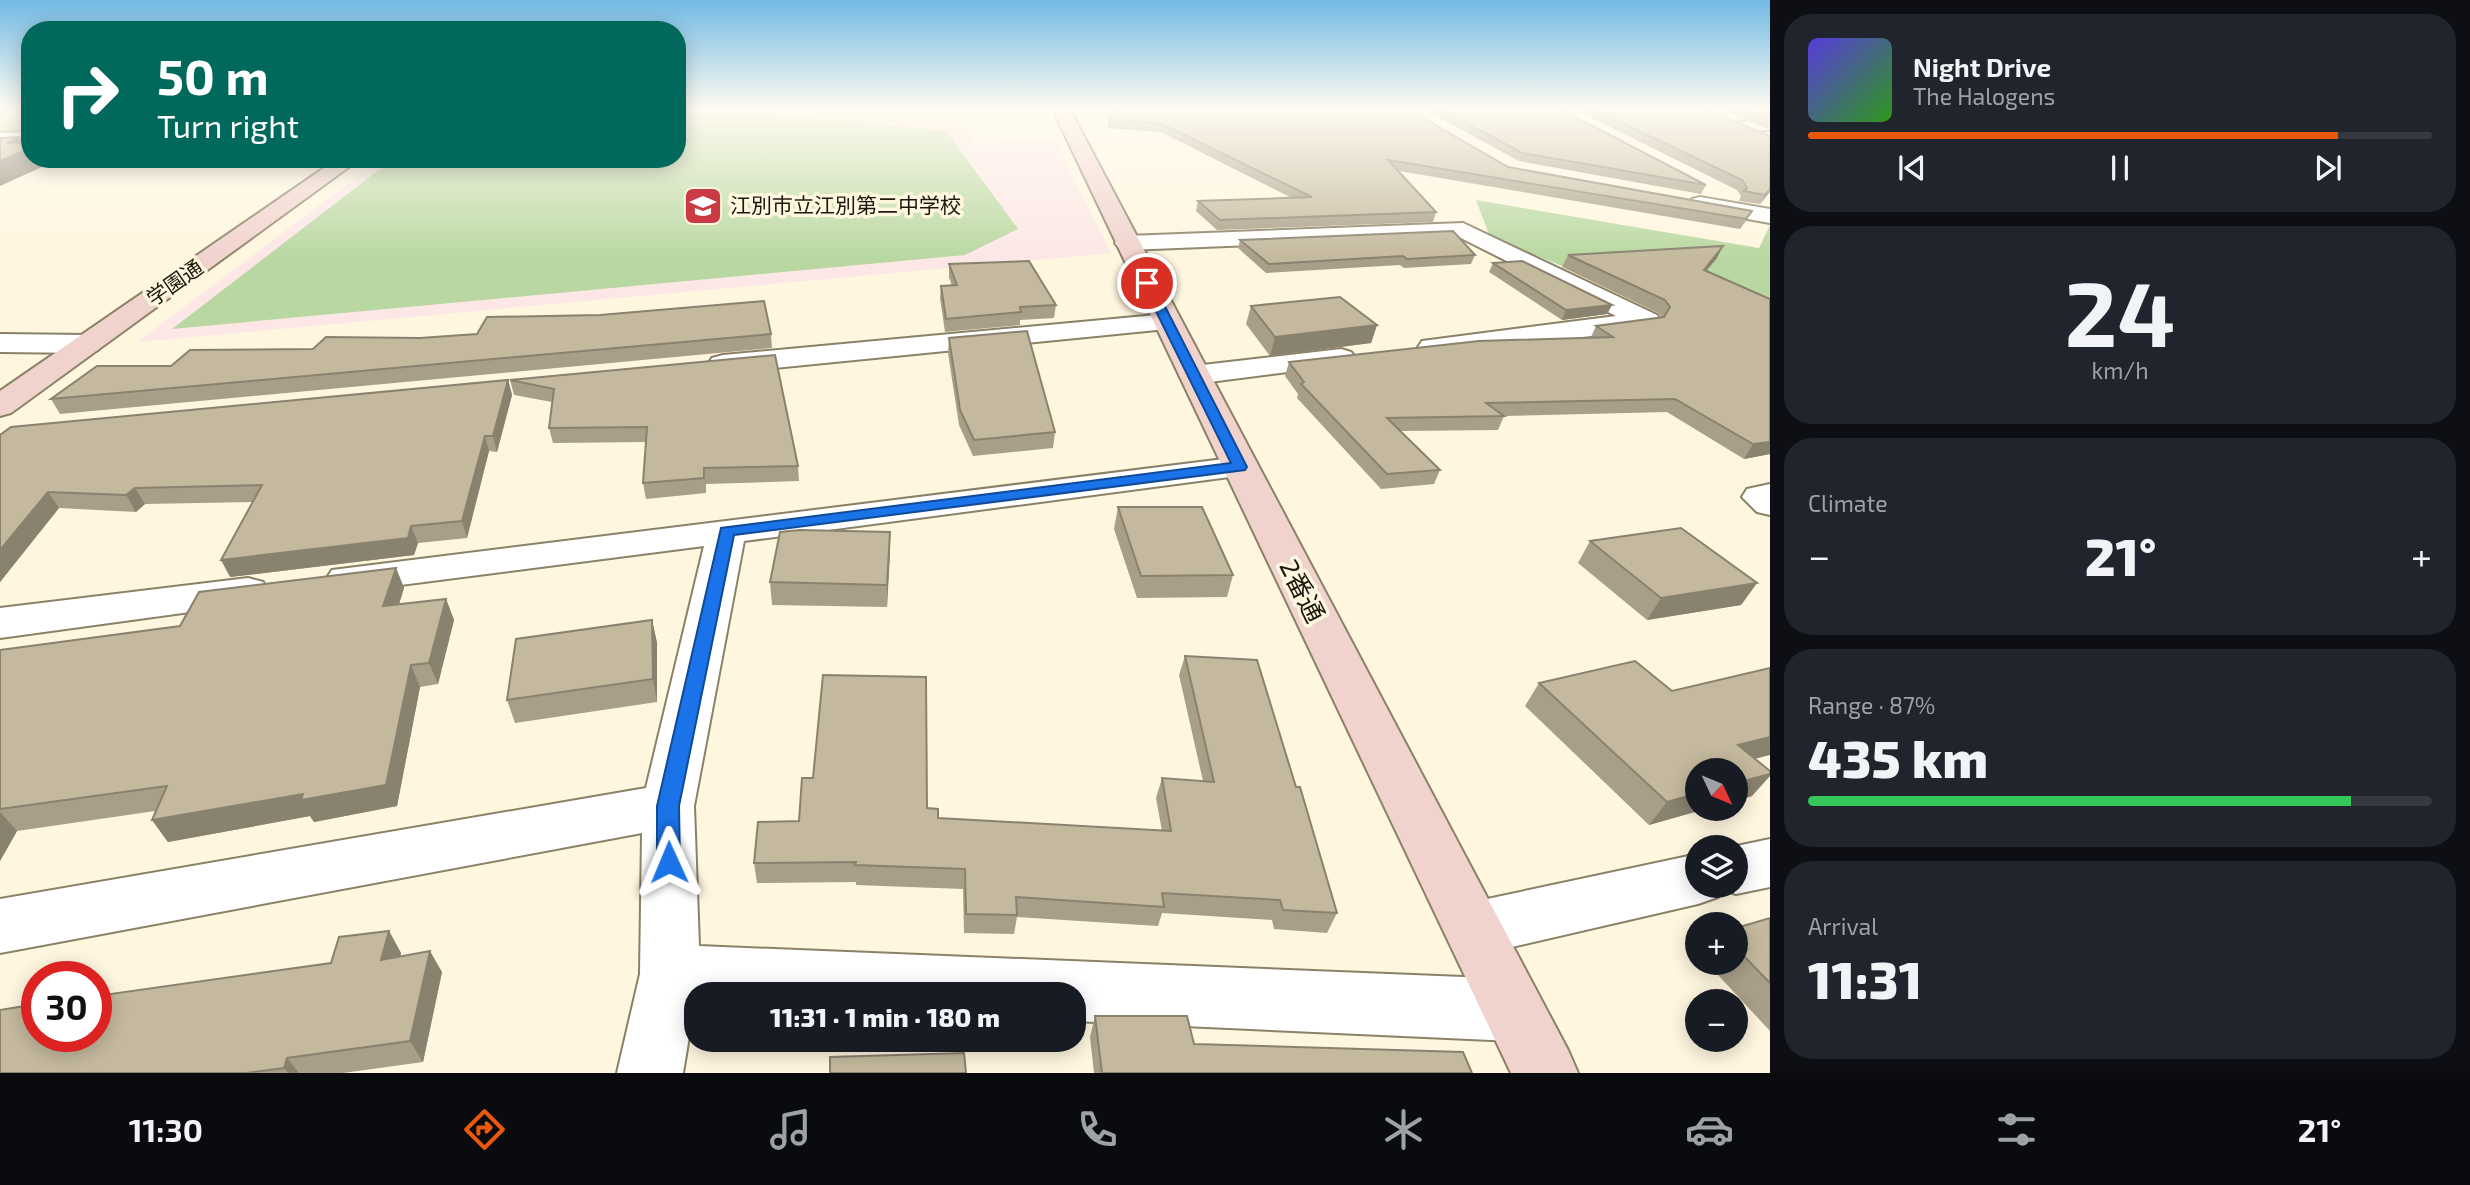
<!DOCTYPE html>
<meta charset="utf-8">
<style>
:root{--surface:#171b24;--page:#20242c;--text:#f1f3f6;--muted:#9ea1a6;--line:#363941;--accent:#ea580c}
body{margin:0;font-family:"Exo 2","Noto Sans JP",sans-serif;background:var(--page);color:var(--text);height:100vh;display:flex;flex-direction:column;font-size:26px;white-space:nowrap}
*{box-sizing:border-box;margin:0}
p{font-size:23px;color:var(--muted)}
.icon{flex:none;width:38px;height:38px;fill:none;stroke:currentColor;stroke-width:2;stroke-linecap:round;stroke-linejoin:round}
.map{position:relative;flex:1;overflow:hidden}
.side{display:flex;flex-direction:column;gap:14px;padding:14px;background:#0d0f14;width:700px}
.side>*{flex:none}
.guide{position:absolute;left:21px;top:21px;width:665px;height:147px;border-radius:28px;box-shadow:0 4px 18px #0003;background:#00695c;color:#fff;overflow:hidden}
.needle{width:46px;rotate:134deg}
.controls{position:absolute;left:1685px;top:758px;display:grid;gap:14px}
.controls a{display:grid;place-items:center;width:63px;height:63px;border-radius:50%;background:var(--surface);box-shadow:0 4px 18px #0003;font-size:35px}
.speed{position:absolute;left:21px;top:961px;display:flex;gap:14px;font-size:35px;font-weight:700;text-align:center}
.speed>*{display:grid;place-content:center;width:91px;height:91px;border-radius:50%;background:var(--surface);box-shadow:0 4px 18px #0003;line-height:1}
.speed .limit{border:10px solid #d22;background:#fff;color:#111}
.pin{position:absolute;display:grid;place-items:center;width:60px;height:60px;color:#fff;margin:-30px;border:4px solid #fff;border-radius:50%;box-shadow:0 2px 7px #0007}
.me{position:absolute;width:77px;margin:-38px;rotate:359deg;stroke-linejoin:round;filter:drop-shadow(0 0 5px #0008)}
.turn{display:flex;align-items:center;gap:24px;height:147px;padding:0 21px;font-size:32px}
.turn .icon{width:91px;height:91px;stroke-width:2.5}
.turn b{display:block;font-size:49px;line-height:60px}
.big{font-size:52px;font-weight:800;line-height:1.1}
.side .card{flex:1;display:flex;flex-direction:column;justify-content:center;gap:10px;min-width:0;padding:0 24px;border-radius:28px;background:var(--page)}
.side .dial{align-items:center;gap:0}
.dial b{font-size:91px;line-height:1}
.song{display:flex;align-items:center;gap:21px}
.cover{width:84px;height:84px;border-radius:10px;background:linear-gradient(135deg,hsl(250 70% 55%),hsl(110 70% 35%))}
.played{height:7px;border-radius:4px;background:linear-gradient(90deg,var(--accent) 85%,var(--line) 85%)}
.keys{display:flex;justify-content:space-around;direction:ltr}
.heat{display:flex;justify-content:space-between;align-items:center;font-size:38px;direction:ltr}
.charge{height:10px;border-radius:5px;background:linear-gradient(90deg,#34c759 87%,var(--line) 0)}
.trip{position:absolute;left:684px;top:982px;width:402px;height:70px;border-radius:28px;background:var(--surface);box-shadow:0 4px 18px #0003;font-weight:800;line-height:70px;text-align:center}
.tabs{display:flex;height:112px;justify-content:space-around;align-items:center;background:#090b0e;color:var(--muted)}
.tabs .icon{width:49px;height:49px}
.tabs .on{color:var(--accent)}
.tabs b{font-size:32px;color:var(--text)}
main{display:flex;flex:1;min-height:0}
.map>svg:first-child{display:block}
.education{fill:#fce7e6}
.green{fill:#b9d8a1}
.lines{fill:none;stroke-linecap:round;stroke-linejoin:round}
.street-casing{stroke:#8b8167;stroke-width:4}
.secondary-casing{stroke:#8b8167;stroke-width:4}
.street{fill:#fff;fill-rule:evenodd}
.secondary{fill:#f1d3ce;fill-rule:evenodd}
.wall{fill:#a99f88}
.shaded-wall{fill:#89826f}
.building{fill:#c4b99e;stroke:#89826f;stroke-width:2}
.route{fill:#1a73e8;stroke:#114b97;stroke-width:2}
.labels{text-anchor:middle;stroke-width:7;stroke-linejoin:round;paint-order:stroke}
.far-poi-label{font-size:21px;fill:#1c180e;stroke:#fff6df;text-anchor:start}
.far-street-label{font-size:21px;fill:#1c180e;stroke:#fff6df}
.street-label{font-size:26px;fill:#1c180e;stroke:#fff6df}
</style>
<main>
<div class="map">
<svg width="1770" height="1073" viewBox="0 0 1770 1073">
<rect width="100%" height="100%" fill="#fff6df"/>
<!-- education -->
<polygon class="education" points="677,108 820,108 817,112 975,128 970,143 1055,141 1111,253 137,342 381,159 677,159"/>
<!-- green -->
<g class="green">
<polygon points="0,108 30,108 30,134 0,135"/>
<polygon points="677,108 705,108 946,131 1018,229 965,255 172,329 393,159 677,159"/>
<polygon points="1476,200 1759,248 1770,225 1770,307 1637,296 1490,237"/>
</g>
<g class="lines">
<!-- street casing -->
<g class="street-casing">
<g id="street">
<polygon points="1770,120 1770,130 1739,132 1730,127 1739,122"/>
<polygon points="30,132 30,143 0,145 0,133"/>
<polygon points="1700,197 1770,209 1770,223 1692,209 1689,204 1692,199"/>
<polygon points="1463,223 1657,315 1661,321 1657,327 1647,329 1432,356 1422,353 1418,347 1422,341 1616,316 1459,237 1127,250 1119,248 1115,243 1119,238 1127,236"/>
<polygon points="1167,314 1177,316 1181,322 1177,328 723,373 712,370 708,364 712,358 723,355"/>
<polygon points="0,334 88,335 98,338 102,344 98,350 88,353 0,352"/>
<polygon points="1341,349 1351,352 1356,358 1351,364 1194,384 1183,381 1179,375 1183,369 1194,366"/>
<polygon points="1240,457 1252,460 1257,467 1252,474 744,541 694,806 699,946 1513,979 1535,988 1544,1010 1535,1032 1513,1041 1074,1021 1074,994 696,994 683,1073 617,1073 640,974 642,833 0,953 0,899 646,788 704,546 346,592 332,588 326,579 332,570"/>
<polygon points="1770,484 1770,515 1757,512 1742,497 1747,489"/>
<polygon points="248,578 263,582 269,592 263,602 0,638 0,608"/>
<polygon points="1770,839 1770,887 1736,894 1721,889 1718,897 1698,904 1473,956 1452,948 1444,929 1452,910 1473,902 1698,854 1698,886 1736,886 1736,847 1732,847"/>
</g>
</g>
<!-- secondary casing -->
<g class="secondary-casing">
<g id="secondary">
<polygon points="1052,108 1069,108 1568,1050 1578,1073 1511,1073"/>
<polygon points="337,159 360,159 11,413 0,416 0,391"/>
</g>
</g>
<!-- street -->
<use href="#street" class="street"/>
<!-- secondary -->
<use href="#secondary" class="secondary"/>
</g>
<!-- wall -->
<g class="wall">
<polygon points="1115,108 1508,167 1752,211 1746,221 1740,229 1399,171 1436,212 1433,222 1217,230 1196,211 1198,201 1292,198 1161,132 1107,128 1109,119"/>
<polygon points="1421,108 1558,108 1706,185 1701,194 1519,161"/>
<polygon points="1572,108 1703,108 1770,136 1770,193 1769,193 1760,204 1739,201 1741,196 1737,190"/>
<polygon points="1718,108 1770,108 1770,130"/>
<polygon points="1240,240 1475,255 1471,264 1404,268 1400,265 1266,273 1238,248"/>
<polygon points="1568,255 1717,258 1706,271 1770,454 1744,459 1667,412 1504,416 1498,430 1401,431 1440,470 1434,484 1381,489 1297,398 1298,394 1285,376 1289,362 1591,337 1596,326 1662,317 1658,313 1562,267"/>
<polygon points="1493,263 1612,305 1607,314 1562,320 1489,272"/>
<polygon points="949,264 1056,305 1054,318 1020,320 1020,325 945,332 940,298 941,286 952,286 949,277"/>
<polygon points="1251,306 1377,325 1371,343 1270,356 1246,324"/>
<polygon points="771,334 772,348 60,414 51,399 313,349 420,338"/>
<polygon points="949,338 1055,432 1053,448 973,456 959,425 948,353"/>
<polygon points="775,355 798,466 799,481 706,484 706,493 646,499 643,483 646,442 553,443 549,428 552,402 514,395 510,380"/>
<polygon points="508,380 512,395 497,452 489,451 467,538 418,543 414,555 230,577 253,502 145,504 136,512 59,508 0,582 0,435"/>
<polygon points="1118,507 1233,575 1227,597 1137,598 1114,529"/>
<polygon points="890,532 887,607 772,605 770,582"/>
<polygon points="1590,541 1757,583 1741,605 1647,620 1578,563"/>
<polygon points="396,568 404,588 399,604 446,599 454,620 438,684 420,687 397,806 314,822 310,816 168,842 152,820 155,811 17,831 0,861 0,650 180,626"/>
<polygon points="652,620 657,643 657,702 515,723 507,700"/>
<polygon points="1185,656 1296,787 1337,913 1327,933 1274,929 1272,920 1162,913 1158,926 1017,917 1014,934 964,933 963,889 856,885 856,882 757,883 754,863 799,821 927,808 938,818 1162,831 1156,798 1162,778 1203,781 1179,675"/>
<polygon points="1539,683 1755,759 1752,796 1649,825 1525,706"/>
<polygon points="1770,918 1770,1031 1706,962 1736,962 1736,928"/>
<polygon points="389,931 401,953 400,956 442,972 423,1062 343,1073 0,1073 331,963"/>
<polygon points="1095,1016 1194,1044 1472,1073 1094,1073 1090,1037"/>
</g>
<!-- shaded-wall -->
<g class="shaded-wall">
<polygon points="0,108 14,108 0,116"/>
<polygon points="20,137 26,150 30,148 30,159 52,159 53,162 0,186 0,161 7,143"/>
<polygon points="1770,189 1769,193 1760,204 1765,195"/>
<polygon points="1723,246 1717,258 1697,282 1704,270"/>
<polygon points="1612,305 1607,314 1562,320 1566,310"/>
<polygon points="1377,325 1371,343 1270,356 1275,337"/>
<polygon points="508,380 512,395 497,452 493,436"/>
<polygon points="485,436 489,451 467,538 462,521"/>
<polygon points="1770,442 1770,454 1744,459 1753,444"/>
<polygon points="135,488 145,504 136,512 126,495"/>
<polygon points="48,492 59,508 0,582 0,550"/>
<polygon points="411,526 418,543 414,555 230,577 221,560"/>
<polygon points="890,532 890,554 887,607 887,585"/>
<polygon points="396,568 404,588 392,627 383,606"/>
<polygon points="1757,583 1741,605 1647,620 1661,598"/>
<polygon points="446,599 454,620 438,684 429,663"/>
<polygon points="652,620 657,643 657,702 653,679"/>
<polygon points="411,665 420,687 397,806 314,822 310,816 168,842 152,820"/>
<polygon points="1770,737 1770,755 1719,768 1738,745"/>
<polygon points="1770,774 1770,776 1752,796 1736,801 1736,783"/>
<polygon points="1698,793 1698,808 1708,808 1649,825 1667,802"/>
<polygon points="0,812 17,831 0,861"/>
<polygon points="389,931 401,953 394,981 381,960"/>
<polygon points="430,951 442,972 423,1062 410,1041"/>
<polygon points="287,1058 299,1073 288,1073 284,1068"/>
</g>
<!-- building -->
<g class="building">
<polygon points="1115,108 1406,108 1508,167 1752,211 1746,219 1388,160 1436,212 1220,220 1198,201 1312,197 1162,124 1109,119"/>
<polygon points="1439,108 1558,108 1706,185 1522,153"/>
<polygon points="1591,108 1703,108 1770,136 1770,189 1765,195 1744,191 1747,188 1742,180"/>
<polygon points="1741,108 1770,108 1770,120"/>
<polygon points="20,137 7,143 30,143 30,148 0,161 0,138"/>
<polygon points="1453,231 1475,255 1407,259 1403,256 1269,264 1240,240"/>
<polygon points="1723,246 1704,270 1770,299 1770,442 1753,444 1675,399 1486,403 1504,416 1387,418 1440,470 1387,474 1301,384 1304,382 1289,362 1479,341 1613,337 1596,326 1664,317 1670,307 1665,300 1568,255"/>
<polygon points="1029,261 1056,305 1020,307 1021,312 946,319 941,286 957,285 949,264"/>
<polygon points="1522,261 1612,305 1566,310 1493,263"/>
<polygon points="1340,297 1377,325 1275,337 1251,306"/>
<polygon points="764,301 771,334 51,399 97,366 171,366 190,350 313,349 326,337 420,338 477,334 487,317 600,315"/>
<polygon points="1027,331 1055,432 974,440 960,410 949,338"/>
<polygon points="775,355 798,466 704,468 704,478 643,483 647,427 549,428 554,389 510,380"/>
<polygon points="508,380 493,436 485,436 462,521 411,526 408,538 221,560 262,485 135,488 126,495 48,492 0,550 0,435 11,427"/>
<polygon points="1118,507 1202,507 1233,575 1141,576"/>
<polygon points="1681,528 1757,583 1661,598 1590,541"/>
<polygon points="800,530 890,532 887,585 770,582 780,532"/>
<polygon points="396,568 383,606 446,599 429,663 411,665 386,785 301,800 303,794 152,820 167,786 0,809 0,650 180,626 199,592"/>
<polygon points="652,620 653,679 507,700 516,639"/>
<polygon points="1185,656 1257,660 1296,787 1300,787 1337,913 1283,910 1280,900 1162,893 1164,907 1016,897 1017,915 966,914 965,869 855,865 856,862 754,863 758,822 799,821 802,778 813,778 823,675 926,677 927,808 938,809 938,818 1171,831 1162,778 1214,782"/>
<polygon points="1635,661 1672,691 1770,668 1770,737 1738,745 1770,771 1770,774 1736,783 1736,770 1698,770 1698,793 1667,802 1539,683"/>
<polygon points="1770,918 1770,983 1736,948 1736,928"/>
<polygon points="389,931 381,960 430,951 410,1041 287,1058 284,1068 246,1073 0,1073 0,1010 37,1004 37,1036 96,1036 96,996 331,963 339,937"/>
<polygon points="1095,1016 1187,1016 1194,1044 1463,1052 1472,1073 1102,1073"/>
<polygon points="964,1053 966,1073 830,1073 830,1057"/>
</g>
<!-- sky -->
<linearGradient id="sky" x2="0" y2="1"><stop stop-color="#71b9e3"/><stop offset="0.42" stop-color="#fffbf1"/><stop offset="1" stop-color="#fffbf1" stop-opacity="0"/></linearGradient>
<rect width="1770" height="259" fill="url(#sky)"/>
<!-- route -->
<polygon class="route" points="1147,279 1153,283 1247,467 1245,470 734,535 679,806 680,862 677,869 669,872 661,869 657,862 657,806 721,528 1231,463 1142,283"/>
<!-- icons -->
<defs>
<g id="school-square" transform="scale(2.0125)"><rect x="-9" y="-9" width="18" height="18" rx="4" fill="#cb3b45" stroke="#fff6df"/><path d="M0-5L7-2L0 1L-7-2ZM-4 1L0 2.5L4 1V4Q0 6-4 4Z" fill="#fff"/></g>
</defs>
<g fill-rule="evenodd">
<use href="#school-square" x="703" y="206"/>
</g>
<g class="labels">
<!-- far-poi labels -->
<g class="far-poi-label">
<text x="730" y="213">江別市立江別第二中学校</text>
</g>
<!-- far-street labels -->
<g class="far-street-label">
<text transform="translate(175 283) rotate(-35)" y="7">学園通</text>
</g>
<!-- street labels -->
<g class="street-label">
<text transform="translate(1302 591) rotate(63)" y="9">2番通</text>
</g>
</g>
</svg>
<div class="controls">
<a><svg class="needle" viewBox="-14 -14 28 28"><path d="M0-13l5 13h-10z" fill="#e53935"/><path d="M0 13l5-13h-10z" fill="#9ea1a6"/></svg></a>
<a><svg class="icon" aria-label="layers" viewBox="0 0 24 24"><path d="M12 4l9 5-9 5-9-5zM3 14l9 5 9-5"/></svg></a>
<a>+</a>
<a>−</a>
</div>
<div class="speed"><div class="limit">30</div></div>
<div class="pin" style="left:1147px;top:283px;background:#d93025"><svg class="icon" aria-label="arrive" viewBox="0 0 24 24"><path d="M6 21V4h12l-3 4 3 4H6"/></svg></div>
<svg class="me" style="left:669px;top:862px" viewBox="-20 -20 40 40"><path d="M0-17L14 15 0 8-14 15z" fill="#1a73e8" stroke="#fff" stroke-width="4"/></svg>
<div class="trip">11:31 · 1 min · 180 m</div>
<div class="guide">
<div class="turn"><svg class="icon" aria-label="right" viewBox="0 0 24 24"><path d="M7 20v-9h11M14 6l5 5-5 5"/></svg><div><b>50 m</b>Turn right</div></div>
</div>
</div>
<section class="side">
<div class="card">
<div class="song"><i class="cover"></i><div><b>Night Drive</b><p>The Halogens</p></div></div>
<div class="played"></div>
<div class="keys"><svg class="icon" aria-label="previous" viewBox="0 0 24 24"><path d="M18 5L8 12l10 7zM5 5v14"/></svg><svg class="icon" aria-label="pause" viewBox="0 0 24 24"><path d="M8 5v14M16 5v14"/></svg><svg class="icon" aria-label="next" viewBox="0 0 24 24"><path d="M6 5l10 7-10 7zM19 5v14"/></svg></div>
</div>
<div class="card dial"><b>24</b><p>km/h</p></div>
<div class="card"><p>Climate</p>
<div class="heat"><a>−</a><b class="big">21°</b><a>+</a></div>
</div>
<div class="card"><p>Range · 87%</p><b class="big">435 km</b><div class="charge"></div></div>
<div class="card"><p>Arrival</p><b class="big">11:31</b></div>
</section>
</main>
<nav class="tabs">
<b>11:30</b>
<svg class="icon on" aria-label="directions" viewBox="0 0 24 24"><path d="M12 3l9 9-9 9-9-9zM9 14v-3h6M13 9l2 2-2 2"/></svg>
<svg class="icon" aria-label="music" viewBox="0 0 24 24"><path d="M9 18V5l10-2v13"/><circle cx="6" cy="18" r="3"/><circle cx="16" cy="16" r="3"/></svg>
<svg class="icon" aria-label="phone" viewBox="0 0 24 24"><path d="M5 4h4l2 5-3 2q2 4 5 5l2-3 5 2v4C11 20 4 13 5 4z"/></svg>
<svg class="icon" aria-label="climate" viewBox="0 0 24 24"><path d="M12 3v18M4 7l16 10M4 17L20 7"/></svg>
<svg class="icon" aria-label="car" viewBox="0 0 24 24"><path d="M5 17H2v-5l4-1 3-4h7l3 4 3 1v5h-3M9 17h6M6 11h13"/><circle cx="7" cy="17" r="2"/><circle cx="17" cy="17" r="2"/></svg>
<svg class="icon" aria-label="filters" viewBox="0 0 24 24"><path d="M4 7h16M4 17h16"/><circle cx="9" cy="7" r="2"/><circle cx="15" cy="17" r="2"/></svg>
<b>21°</b>
</nav>
